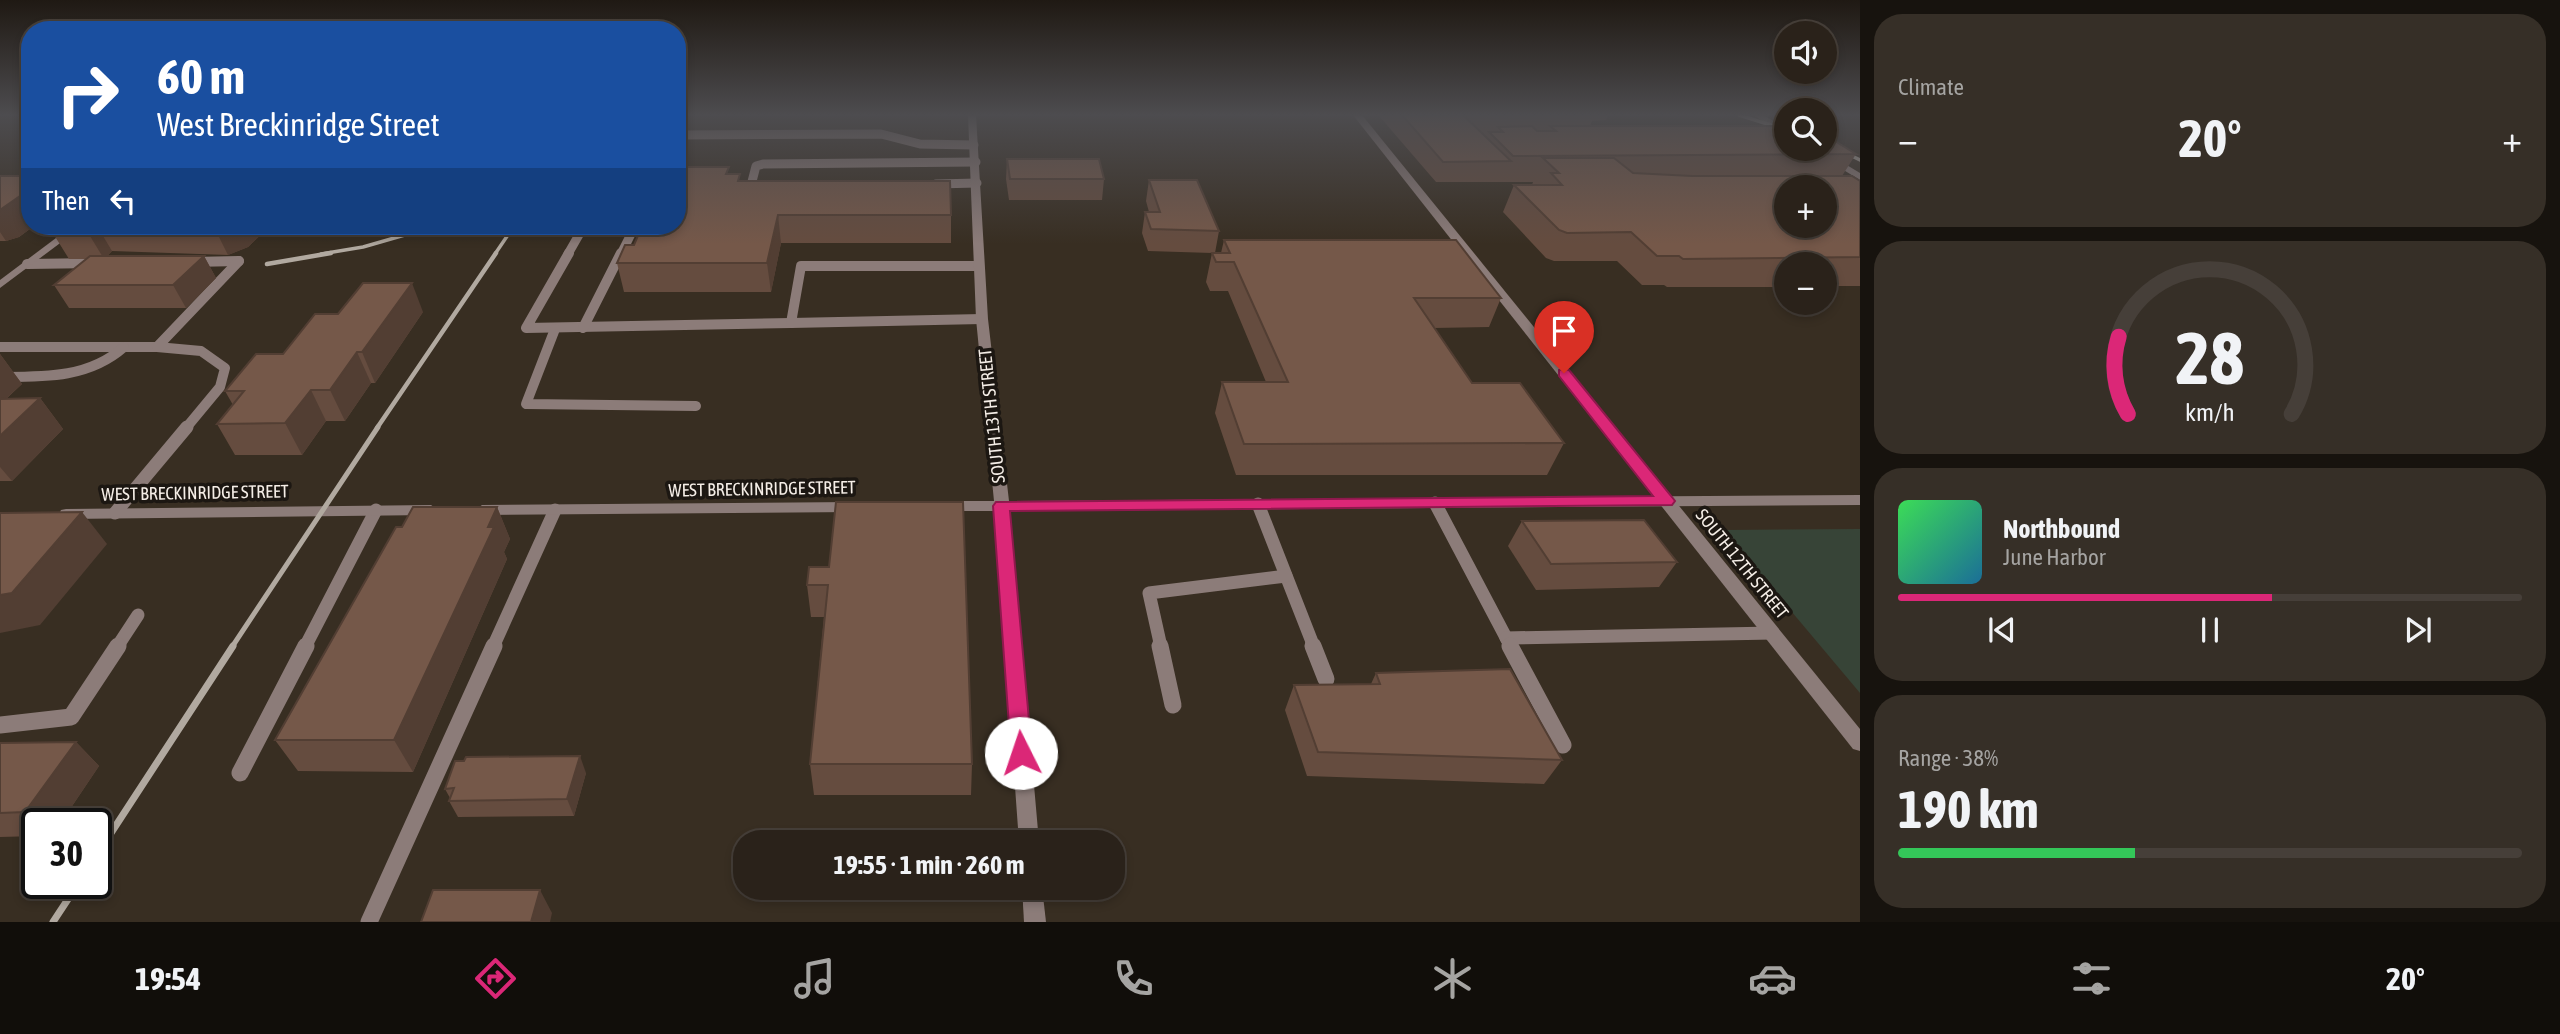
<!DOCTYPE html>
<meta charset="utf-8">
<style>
:root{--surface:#2a221a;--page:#362f27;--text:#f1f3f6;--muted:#a5a4a2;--line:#463f39;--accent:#db2777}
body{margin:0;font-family:"Asap Condensed",sans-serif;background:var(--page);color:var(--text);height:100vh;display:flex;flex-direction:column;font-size:26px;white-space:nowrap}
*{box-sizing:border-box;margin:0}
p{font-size:23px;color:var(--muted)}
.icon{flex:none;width:38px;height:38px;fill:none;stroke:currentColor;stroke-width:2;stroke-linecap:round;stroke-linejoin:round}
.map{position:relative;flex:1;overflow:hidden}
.drawer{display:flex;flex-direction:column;gap:14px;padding:14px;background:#17130e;width:700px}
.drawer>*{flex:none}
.guide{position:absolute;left:21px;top:21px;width:665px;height:214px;border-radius:28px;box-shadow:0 4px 10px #0003,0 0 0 2px var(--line);background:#1a4fa0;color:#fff;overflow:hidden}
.fabs{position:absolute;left:1774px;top:21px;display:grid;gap:14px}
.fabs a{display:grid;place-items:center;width:63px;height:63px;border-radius:50%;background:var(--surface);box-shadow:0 4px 10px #0003,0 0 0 2px var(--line);font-size:35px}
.speed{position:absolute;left:21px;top:808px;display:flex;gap:14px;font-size:35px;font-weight:700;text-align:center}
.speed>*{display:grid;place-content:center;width:91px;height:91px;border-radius:50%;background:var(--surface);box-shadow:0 4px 10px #0003,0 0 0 2px var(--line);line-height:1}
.speed .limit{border:4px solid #111;border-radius:10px;background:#fff;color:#111}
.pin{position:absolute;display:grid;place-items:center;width:60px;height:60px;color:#fff;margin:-72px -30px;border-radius:50% 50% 50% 0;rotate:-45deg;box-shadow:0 0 7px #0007}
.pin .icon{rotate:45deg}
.me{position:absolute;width:77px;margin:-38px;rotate:356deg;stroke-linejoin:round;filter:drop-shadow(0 0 5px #0008)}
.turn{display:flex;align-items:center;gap:24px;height:147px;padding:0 21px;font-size:32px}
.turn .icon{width:91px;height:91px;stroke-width:2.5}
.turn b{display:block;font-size:49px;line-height:60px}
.then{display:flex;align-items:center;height:66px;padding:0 21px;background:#0003;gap:14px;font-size:26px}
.big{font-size:52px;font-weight:700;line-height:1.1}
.drawer .tile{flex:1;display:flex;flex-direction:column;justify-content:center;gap:10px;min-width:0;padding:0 24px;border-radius:28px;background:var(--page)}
.drawer .dial{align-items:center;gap:0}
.dial svg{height:182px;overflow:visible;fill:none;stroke:var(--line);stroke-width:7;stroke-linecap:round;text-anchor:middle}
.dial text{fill:var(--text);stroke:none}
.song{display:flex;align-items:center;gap:21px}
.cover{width:84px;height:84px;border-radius:10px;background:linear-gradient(135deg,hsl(130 70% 55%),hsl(200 70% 35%))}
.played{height:7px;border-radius:4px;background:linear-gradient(90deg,var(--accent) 60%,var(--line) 60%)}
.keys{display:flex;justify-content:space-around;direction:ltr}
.heat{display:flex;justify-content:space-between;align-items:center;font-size:38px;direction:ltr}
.charge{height:10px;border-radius:5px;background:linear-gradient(90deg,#34c759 38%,var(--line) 0)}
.trip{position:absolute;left:733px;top:830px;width:392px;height:70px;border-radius:28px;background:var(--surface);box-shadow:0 4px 10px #0003,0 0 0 2px var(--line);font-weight:700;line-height:70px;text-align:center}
.dock{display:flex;height:112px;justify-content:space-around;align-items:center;background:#110e0a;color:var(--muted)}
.dock .icon{width:49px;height:49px}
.dock .active{color:var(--accent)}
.dock b{font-size:32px;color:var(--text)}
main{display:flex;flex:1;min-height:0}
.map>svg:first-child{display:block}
.green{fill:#374437}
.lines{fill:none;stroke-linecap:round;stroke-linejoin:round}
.service-far3{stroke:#8c7c79;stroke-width:9}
.service-far2{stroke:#8c7c79;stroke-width:10}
.service-far1{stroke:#8c7c79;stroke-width:13}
.service{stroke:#8c7c79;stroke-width:17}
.minor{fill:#8c7c79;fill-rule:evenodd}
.tertiary{fill:#8c7c79;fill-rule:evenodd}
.rail-far3{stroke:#b1a9a0;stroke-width:3.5}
.rail-far2{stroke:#b1a9a0;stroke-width:4.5}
.rail-far1{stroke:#b1a9a0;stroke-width:5}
.rail{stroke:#b1a9a0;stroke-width:7}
.wall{fill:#654c3f}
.shaded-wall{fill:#523e33}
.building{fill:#755849;stroke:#523e33;stroke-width:2;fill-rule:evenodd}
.route{fill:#db2777;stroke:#8e194d;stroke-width:2}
.labels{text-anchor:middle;stroke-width:7;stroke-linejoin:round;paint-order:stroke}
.street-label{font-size:18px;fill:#f5eee7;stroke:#1c1712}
</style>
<main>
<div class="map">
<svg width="1860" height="922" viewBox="0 0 1860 922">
<rect width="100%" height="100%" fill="#382e22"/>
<!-- green -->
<polygon class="green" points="1860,529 1860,693 1723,530"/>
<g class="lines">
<!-- service-far3 -->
<g class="service-far3">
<polyline points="677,135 881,134 920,144 974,145"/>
<polyline points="936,184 977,183"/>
<polyline points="748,197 756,166 763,164 976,162"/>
<polyline points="568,254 584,226"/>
<polyline points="621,254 635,226"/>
</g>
<!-- service-far2 -->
<g class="service-far2">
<polyline points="569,253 526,328 791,323"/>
<polyline points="192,262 239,261"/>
<polyline points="27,264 97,263"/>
<polyline points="979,266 801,266 791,323 982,319"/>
<polyline points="583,328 621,253"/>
<polyline points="555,329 526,404 696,406"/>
<polyline points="0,347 157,347 201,351 225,368 220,387 186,428"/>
<polyline points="157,347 239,261"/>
<path d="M0 377C45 377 89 378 124 347"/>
</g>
<!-- service-far1 -->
<g class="service-far1">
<polyline points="1435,503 1511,647"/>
<polyline points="1258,504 1314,647"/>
<polyline points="115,513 187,427"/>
<polyline points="1506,638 1773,633"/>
<polyline points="117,647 138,615"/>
<polyline points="305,647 376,510"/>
<polyline points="493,647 555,510"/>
<polyline points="1161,647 1149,593 1286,576"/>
</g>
<!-- service -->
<g class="service">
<polyline points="1160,646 1173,705"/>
<polyline points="1313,646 1326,679"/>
<polyline points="1510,646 1563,745"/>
<polyline points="0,725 71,717 118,646"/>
<polyline points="240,773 306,646"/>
<polyline points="369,922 494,646"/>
</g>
<!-- minor -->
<g class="minor">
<polygon points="968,115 976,115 988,319 1009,501 1860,495 1860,505 1010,511 1039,842 1019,842 995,511 944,511 937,506 944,501 994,501 976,319"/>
<polygon points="1753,115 1763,115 1787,129 1787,136"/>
<polygon points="1809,149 1820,149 1860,173 1860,180"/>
<polygon points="72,226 83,226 0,288 0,280"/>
<polygon points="854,502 861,507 854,512 482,515 475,510 482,505"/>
<polygon points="431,505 438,510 431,515 66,519 61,518 59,514 61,510 66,509"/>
<polygon points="1022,887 1042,887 1046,922 1024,922"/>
</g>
<!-- tertiary -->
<polygon class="tertiary" points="1353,115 1362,115 1860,729 1860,751 1853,749"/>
<!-- rail-far3 -->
<g class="rail-far3">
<polyline points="1739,115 1787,130"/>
<polyline points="1825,143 1860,160"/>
<polyline points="321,254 363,247 436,226"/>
<polyline points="495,254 514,226"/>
</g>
<!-- rail-far2 -->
<g class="rail-far2">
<polyline points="267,264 331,253"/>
<polyline points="377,428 496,253"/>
</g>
<!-- rail-far1 -->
<polyline class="rail-far1" points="232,647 378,427"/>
<!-- rail -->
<g class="rail">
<polyline points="96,856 233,646"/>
<polyline points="53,922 78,884"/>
</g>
</g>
<!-- wall -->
<g class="wall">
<polygon points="1381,115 1608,115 1606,120 1592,121 1590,126 1856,154 1842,176 1860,181 1860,286 1825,286 1825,264 1787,264 1787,287 1667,287 1664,285 1642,285 1617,261 1554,261 1546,258 1503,212 1514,185 1532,185 1533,182 1436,182 1380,117"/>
<polygon points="1007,159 1104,179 1102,200 1009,200 1006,179"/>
<polygon points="730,174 741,181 951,215 951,243 781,243 771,292 624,292 617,263 634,245"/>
<polygon points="0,176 30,226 34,226 19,237 6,241 0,241"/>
<polygon points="1149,180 1219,231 1215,253 1221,253 1224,240 1501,298 1489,327 1434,328 1472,383 1564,443 1547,475 1236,475 1215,413 1222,382 1266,382 1228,291 1210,291 1206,282 1212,253 1148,251 1142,233 1145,212 1149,212 1146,201"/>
<polygon points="57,226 270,226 248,247 228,255 112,251 107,256 204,256 216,278 186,308 69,308 54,285 87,259 69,259 51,230"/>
<polygon points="423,312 375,383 371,383 345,421 326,421 302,455 235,455 217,424 233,405 225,391 283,354"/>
<polygon points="0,354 22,384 6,399 40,398 63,429 12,481 0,481"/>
<polygon points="497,507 510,539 504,552 507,559 413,772 298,771 275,740 402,527"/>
<polygon points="1522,521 1677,562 1659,587 1536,590 1508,546"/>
<polygon points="829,567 972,764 971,795 814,795 810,764 824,617 811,617 807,585"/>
<polygon points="1376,673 1562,760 1544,784 1307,776 1285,710 1294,685 1371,684"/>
<polygon points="76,742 99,766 60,824 37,824 37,836 0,837 0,743"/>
<polygon points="586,773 574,816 458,817 449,801 450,798 445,789"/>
</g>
<!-- shaded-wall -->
<g class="shaded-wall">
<polygon points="30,189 30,226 34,226 19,237 6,241 0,232 0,210"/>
<polygon points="778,215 781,243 771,292 767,263"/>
<polygon points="93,226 97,226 112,251 104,259 87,231"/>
<polygon points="216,226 270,226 248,247 228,255 214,227"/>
<polygon points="204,256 216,278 186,308 173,285"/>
<polygon points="412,283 423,312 375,383 362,352"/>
<polygon points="357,352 371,383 345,421 330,390"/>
<polygon points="0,354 22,384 0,404"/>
<polygon points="311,390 326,421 302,455 285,423"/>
<polygon points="40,398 63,429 12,481 0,467 0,436"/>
<polygon points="497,507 510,539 504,552 507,559 413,772 394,740"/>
<polygon points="82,512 107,544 40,625 0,633 0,595"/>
<polygon points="76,742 99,766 60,824 38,824 25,812"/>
<polygon points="580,756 586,773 574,816 567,799"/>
<polygon points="540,890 552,913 550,922 531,922"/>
</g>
<!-- building -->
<g class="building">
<polygon points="1402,115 1463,115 1511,161 1443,162"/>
<polygon points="1532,126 1537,131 1556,131 1550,126 1787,126 1787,149 1825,149 1825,135 1856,154 1513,156 1489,132 1503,132 1498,127"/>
<path d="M1543 158H1614L1633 173 1692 176H1852L1860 181V257L1683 259 1679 256H1657L1631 232 1567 233 1559 230 1514 185H1562L1551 173H1559ZM1787 187H1825V226H1787Z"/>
<polygon points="1007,159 1099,159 1104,179 1010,179"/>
<polygon points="677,167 729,167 726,174 740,174 738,181 950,181 951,215 778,215 767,263 617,263 625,245 634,245 642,226 677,226"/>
<polygon points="0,176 30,176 30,189 0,210"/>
<polygon points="1149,180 1197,180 1219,231 1151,229 1145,212 1160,212"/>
<polygon points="57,226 93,226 87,231 51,230"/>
<polygon points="1224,240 1456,240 1501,298 1414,298 1472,383 1520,383 1564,443 1244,444 1222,382 1288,382 1234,262 1216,262 1212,253 1230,253"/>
<polygon points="90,256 204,256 173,285 54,285"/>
<polygon points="363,283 412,283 362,352 357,352 330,390 311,390 285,423 217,424 244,391 225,391 256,354 283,354 315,314 338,314"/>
<polygon points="40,398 0,436 0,399"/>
<polygon points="836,502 963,502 972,764 810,764 828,585 807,585 809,567 829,567"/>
<polygon points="413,507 497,507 488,527 494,527 394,740 275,740 396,527 402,527"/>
<polygon points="82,512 12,593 0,595 0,513"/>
<polygon points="1644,520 1677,562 1551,564 1522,521"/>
<polygon points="1510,669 1562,760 1318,752 1294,685 1380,684 1376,673"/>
<polygon points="76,742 25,812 0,813 0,743"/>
<polygon points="580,756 567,799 449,801 454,788 445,789 455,761 464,761 466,757"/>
<polygon points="433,890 540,890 531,922 421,922"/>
</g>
<!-- sky -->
<linearGradient id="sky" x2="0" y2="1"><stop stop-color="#1f1913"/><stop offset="0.47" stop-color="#4d4c4f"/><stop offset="1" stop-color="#4d4c4f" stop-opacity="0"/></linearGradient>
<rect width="1860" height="244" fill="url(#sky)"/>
<!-- route -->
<polygon class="route" points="1564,369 1569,370 1672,497 1675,501 1672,505 1010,511 1032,753 1029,760 1021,762 1014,760 1011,753 993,506 996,502 1653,496 1559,376 1559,370"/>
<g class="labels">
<!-- street labels -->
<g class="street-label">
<text transform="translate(992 416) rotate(-96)" y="6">SOUTH 13TH STREET</text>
<text transform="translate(762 489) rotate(-1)" y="6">WEST BRECKINRIDGE STREET</text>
<text transform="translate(195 493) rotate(-1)" y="6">WEST BRECKINRIDGE STREET</text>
<text transform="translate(1742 564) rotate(51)" y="6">SOUTH 12TH STREET</text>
</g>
</g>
</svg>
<div class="fabs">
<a><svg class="icon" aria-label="sound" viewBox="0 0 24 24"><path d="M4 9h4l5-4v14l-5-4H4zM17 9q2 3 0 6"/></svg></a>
<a><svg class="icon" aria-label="search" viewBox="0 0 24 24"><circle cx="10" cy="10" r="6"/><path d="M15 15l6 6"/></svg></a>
<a>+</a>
<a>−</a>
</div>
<div class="speed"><div class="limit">30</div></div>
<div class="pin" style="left:1564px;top:373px;background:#d93025"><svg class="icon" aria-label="arrive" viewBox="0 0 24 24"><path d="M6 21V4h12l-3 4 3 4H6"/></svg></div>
<svg class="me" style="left:1021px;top:753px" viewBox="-20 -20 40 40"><circle r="19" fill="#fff"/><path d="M0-13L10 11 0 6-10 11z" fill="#db2777"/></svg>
<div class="trip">19:55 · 1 min · 260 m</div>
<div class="guide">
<div class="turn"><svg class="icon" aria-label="right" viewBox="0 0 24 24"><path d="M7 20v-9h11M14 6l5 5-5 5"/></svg><div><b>60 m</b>West Breckinridge Street</div></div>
<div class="then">Then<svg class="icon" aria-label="left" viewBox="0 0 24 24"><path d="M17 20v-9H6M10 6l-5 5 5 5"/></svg></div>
</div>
</div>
<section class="drawer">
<div class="tile"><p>Climate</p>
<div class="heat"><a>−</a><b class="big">20°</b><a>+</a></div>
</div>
<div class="tile dial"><svg viewBox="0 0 100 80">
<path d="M14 69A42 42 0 1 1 86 69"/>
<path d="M14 69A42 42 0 0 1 10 35" stroke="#db2777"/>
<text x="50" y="56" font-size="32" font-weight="700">28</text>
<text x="50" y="72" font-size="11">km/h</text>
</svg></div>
<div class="tile">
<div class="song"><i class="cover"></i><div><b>Northbound</b><p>June Harbor</p></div></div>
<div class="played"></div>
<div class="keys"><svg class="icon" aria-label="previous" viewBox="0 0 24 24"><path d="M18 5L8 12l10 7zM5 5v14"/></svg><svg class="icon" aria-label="pause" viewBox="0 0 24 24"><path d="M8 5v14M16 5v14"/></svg><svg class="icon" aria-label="next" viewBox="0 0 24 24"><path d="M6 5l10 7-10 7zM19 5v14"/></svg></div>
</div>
<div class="tile"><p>Range · 38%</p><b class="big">190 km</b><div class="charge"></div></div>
</section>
</main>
<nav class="dock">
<b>19:54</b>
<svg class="icon active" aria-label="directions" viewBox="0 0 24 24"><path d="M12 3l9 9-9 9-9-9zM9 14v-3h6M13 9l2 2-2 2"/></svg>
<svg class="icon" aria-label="music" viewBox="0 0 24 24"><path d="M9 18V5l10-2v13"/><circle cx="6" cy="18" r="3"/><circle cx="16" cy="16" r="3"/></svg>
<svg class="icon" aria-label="phone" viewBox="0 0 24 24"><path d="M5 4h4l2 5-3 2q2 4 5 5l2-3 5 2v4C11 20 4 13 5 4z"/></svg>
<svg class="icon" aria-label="climate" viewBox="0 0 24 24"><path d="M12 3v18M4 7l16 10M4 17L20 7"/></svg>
<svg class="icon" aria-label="car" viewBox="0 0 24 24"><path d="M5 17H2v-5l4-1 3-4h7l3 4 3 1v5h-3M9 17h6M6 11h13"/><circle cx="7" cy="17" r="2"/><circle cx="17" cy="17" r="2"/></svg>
<svg class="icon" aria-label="filters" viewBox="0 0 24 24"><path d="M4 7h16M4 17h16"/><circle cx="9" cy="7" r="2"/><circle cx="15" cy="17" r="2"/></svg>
<b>20°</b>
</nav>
